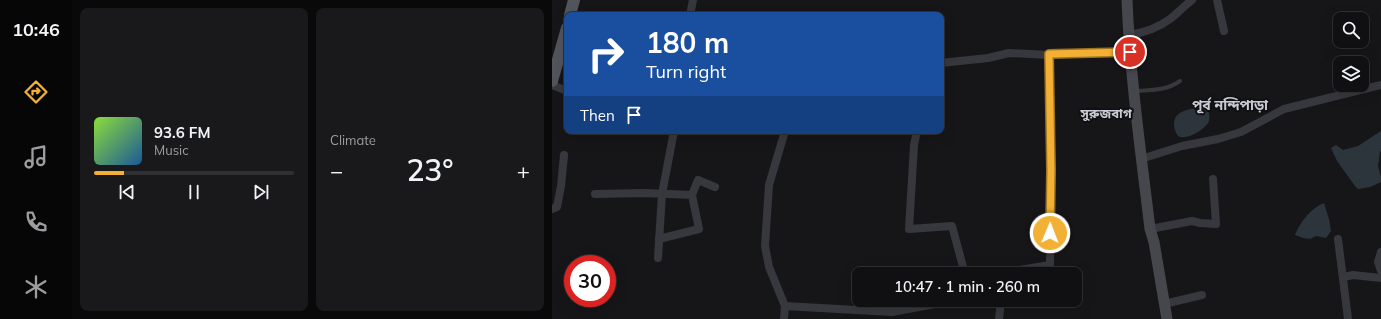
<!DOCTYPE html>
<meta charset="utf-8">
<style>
:root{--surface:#101012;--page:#19191b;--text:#f1f3f6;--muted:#9c9d9f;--line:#303032;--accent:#f2b134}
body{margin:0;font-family:Mulish,"Noto Sans Bengali",sans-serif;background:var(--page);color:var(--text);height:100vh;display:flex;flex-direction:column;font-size:15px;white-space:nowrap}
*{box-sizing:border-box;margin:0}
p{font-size:13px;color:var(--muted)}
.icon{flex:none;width:22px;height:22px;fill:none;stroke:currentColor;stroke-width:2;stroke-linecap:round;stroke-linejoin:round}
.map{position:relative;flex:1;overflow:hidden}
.drawer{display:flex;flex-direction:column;gap:8px;padding:8px;background:#09090a;width:480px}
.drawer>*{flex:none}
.guide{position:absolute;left:12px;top:12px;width:380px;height:122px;border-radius:8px;box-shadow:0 4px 16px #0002,0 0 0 1px var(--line);background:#1a4fa0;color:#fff;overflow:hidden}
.tools{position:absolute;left:781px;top:12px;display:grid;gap:8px}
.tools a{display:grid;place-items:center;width:36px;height:36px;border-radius:8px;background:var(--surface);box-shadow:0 4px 16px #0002,0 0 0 1px var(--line);font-size:20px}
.speed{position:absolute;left:12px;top:255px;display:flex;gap:8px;font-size:20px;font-weight:700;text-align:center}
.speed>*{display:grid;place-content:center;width:52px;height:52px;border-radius:50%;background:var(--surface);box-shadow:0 4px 16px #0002,0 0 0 1px var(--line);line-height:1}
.speed .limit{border:6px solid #d22;background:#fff;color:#111}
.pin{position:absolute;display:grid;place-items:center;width:34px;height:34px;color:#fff;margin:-17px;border:2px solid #fff;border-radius:50%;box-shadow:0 1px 4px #0007}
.me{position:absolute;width:44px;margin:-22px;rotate:1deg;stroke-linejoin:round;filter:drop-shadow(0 0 3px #0008)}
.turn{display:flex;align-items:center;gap:14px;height:84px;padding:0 16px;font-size:18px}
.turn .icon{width:52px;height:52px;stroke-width:2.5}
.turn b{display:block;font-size:28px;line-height:34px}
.then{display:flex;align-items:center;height:38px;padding:0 16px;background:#0003;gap:8px;font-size:15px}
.big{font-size:30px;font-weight:600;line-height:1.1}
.drawer .card{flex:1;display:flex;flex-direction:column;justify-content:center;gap:6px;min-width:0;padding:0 14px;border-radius:8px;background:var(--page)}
.song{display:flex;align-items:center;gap:12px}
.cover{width:48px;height:48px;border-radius:6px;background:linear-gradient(135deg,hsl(90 70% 55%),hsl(210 70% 35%))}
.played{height:4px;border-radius:2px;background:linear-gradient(90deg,var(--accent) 15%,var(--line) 15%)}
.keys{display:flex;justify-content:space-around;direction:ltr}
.heat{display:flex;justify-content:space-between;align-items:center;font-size:22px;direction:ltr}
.drawer .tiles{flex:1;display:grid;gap:8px;grid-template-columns:repeat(2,1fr)}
.trip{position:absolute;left:300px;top:267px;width:230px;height:40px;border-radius:8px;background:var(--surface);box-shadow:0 4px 16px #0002,0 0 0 1px var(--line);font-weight:600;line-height:40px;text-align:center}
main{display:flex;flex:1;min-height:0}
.tab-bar{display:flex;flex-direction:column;width:72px;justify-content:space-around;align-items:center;background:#060607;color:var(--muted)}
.tab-bar .icon{width:28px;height:28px}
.tab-bar .on{color:var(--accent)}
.tab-bar b{font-size:18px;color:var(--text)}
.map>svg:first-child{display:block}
.water{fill:#2c353c}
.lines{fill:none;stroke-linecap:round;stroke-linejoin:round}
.lane{stroke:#37383d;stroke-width:4}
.street{stroke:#37383d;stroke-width:8}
.secondary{stroke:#45474d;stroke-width:11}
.primary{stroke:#53555c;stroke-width:12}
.route-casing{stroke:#9d7322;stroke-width:10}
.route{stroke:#f2b134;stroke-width:7}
.labels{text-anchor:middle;stroke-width:4;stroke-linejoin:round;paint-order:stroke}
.neighbourhood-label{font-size:13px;font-weight:bold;fill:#c9ccd4;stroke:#111113}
.quarter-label{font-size:14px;font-weight:bold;fill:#c9ccd4;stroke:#111113}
</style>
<main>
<nav class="tab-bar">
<b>10:46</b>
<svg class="icon on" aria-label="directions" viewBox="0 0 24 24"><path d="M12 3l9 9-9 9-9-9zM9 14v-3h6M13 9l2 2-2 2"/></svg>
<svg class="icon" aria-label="music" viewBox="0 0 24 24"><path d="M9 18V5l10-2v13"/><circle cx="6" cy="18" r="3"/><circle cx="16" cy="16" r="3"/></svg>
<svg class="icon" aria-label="phone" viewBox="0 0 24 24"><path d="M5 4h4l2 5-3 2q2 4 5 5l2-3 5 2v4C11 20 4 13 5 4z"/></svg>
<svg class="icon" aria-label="climate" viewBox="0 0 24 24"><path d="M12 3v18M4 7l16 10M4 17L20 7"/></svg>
</nav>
<section class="drawer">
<div class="tiles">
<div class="card">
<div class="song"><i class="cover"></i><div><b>93.6 FM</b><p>Music</p></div></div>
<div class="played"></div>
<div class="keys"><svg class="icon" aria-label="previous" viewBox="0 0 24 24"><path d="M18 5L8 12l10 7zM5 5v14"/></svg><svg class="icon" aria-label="pause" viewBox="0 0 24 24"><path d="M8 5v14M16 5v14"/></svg><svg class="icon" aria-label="next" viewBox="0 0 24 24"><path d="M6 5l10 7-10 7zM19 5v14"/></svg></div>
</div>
<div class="card"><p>Climate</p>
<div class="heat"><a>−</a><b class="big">23°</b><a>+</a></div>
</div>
</div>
</section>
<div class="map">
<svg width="829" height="319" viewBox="0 0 829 319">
<rect width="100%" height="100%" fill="#161618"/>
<!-- water -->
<g class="water">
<path d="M648 107H653C657 110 658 115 657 121 654 129 637 139 628 137 625 136 624 133 623 130 618 111 635 110 648 107Z"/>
<polygon points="829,131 829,151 828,152 826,166 829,177 829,182 818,187 806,189 803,186 785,161 779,148 784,145 791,150 806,146"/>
<path d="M772 203 777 219 779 231 774 238 764 236 758 239 751 238 743 235C748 222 759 208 772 203Z"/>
</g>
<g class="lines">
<!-- lane -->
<path class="lane" d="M582 91C598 90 614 91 628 81"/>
<!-- street -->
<g class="street">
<polyline points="665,0 672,31"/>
<polyline points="138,15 141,0"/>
<path d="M576 35C591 33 606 28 618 19 626 13 632 6 640 0"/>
<polyline points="389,63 436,58 457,53 497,55 578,52"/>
<polyline points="0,85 15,91"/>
<polyline points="365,131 362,145 357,229 400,226 413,274"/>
<polyline points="589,159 630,146 666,139 689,132 732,109 829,85"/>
<polyline points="43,194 92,193 140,195 147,229 107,239"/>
<polyline points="140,195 146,180 163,187"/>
<polyline points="0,209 5,207 9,186 12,155"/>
<polyline points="598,229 640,221 648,223 664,224 661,179"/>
<polyline points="786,239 796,319"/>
<polyline points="829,252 826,262 829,271"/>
<polyline points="106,258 110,194 122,131"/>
<polyline points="455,274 456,272 498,265 499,170 497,55"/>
<polyline points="791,277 801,275 829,278"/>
<polyline points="612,304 650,295"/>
<polyline points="233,306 340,312 404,300"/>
<polyline points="232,319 233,306 217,267 213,246 217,185 233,131"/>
<polyline points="447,319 449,300"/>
</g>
<!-- secondary -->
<path class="secondary" d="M575 0C578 77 589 153 598 229L602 242 615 319"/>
<!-- primary -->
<g class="primary">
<polyline points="18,15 22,0"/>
<polyline points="0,81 15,28"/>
</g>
</g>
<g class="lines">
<!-- route casing -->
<g class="route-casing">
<polyline id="route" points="498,233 499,170 497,54 578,52"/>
</g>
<!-- route -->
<use href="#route" class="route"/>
</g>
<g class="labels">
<!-- neighbourhood labels -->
<g class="neighbourhood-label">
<text x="554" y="118">সুরুজবাগ</text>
</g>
<!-- quarter labels -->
<g class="quarter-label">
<text x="678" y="110">পূর্ব নন্দিপাড়া</text>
</g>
</g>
</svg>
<div class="tools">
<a><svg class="icon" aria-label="search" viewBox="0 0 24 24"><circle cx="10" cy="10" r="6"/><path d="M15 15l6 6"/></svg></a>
<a><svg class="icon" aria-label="layers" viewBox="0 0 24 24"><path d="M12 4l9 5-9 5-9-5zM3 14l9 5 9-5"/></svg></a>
</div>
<div class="speed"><div class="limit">30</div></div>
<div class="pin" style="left:578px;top:52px;background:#d93025"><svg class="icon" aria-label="arrive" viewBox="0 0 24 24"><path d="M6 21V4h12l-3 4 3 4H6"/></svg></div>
<svg class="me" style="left:498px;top:233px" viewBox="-20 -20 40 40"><circle r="17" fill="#f2b134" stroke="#fff" stroke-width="3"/><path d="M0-11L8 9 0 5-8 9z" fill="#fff"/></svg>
<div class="trip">10:47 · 1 min · 260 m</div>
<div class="guide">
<div class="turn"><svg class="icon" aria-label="right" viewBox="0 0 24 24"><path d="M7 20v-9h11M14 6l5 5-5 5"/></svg><div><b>180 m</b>Turn right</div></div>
<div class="then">Then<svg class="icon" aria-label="arrive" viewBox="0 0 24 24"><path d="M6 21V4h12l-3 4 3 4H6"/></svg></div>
</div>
</div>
</main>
